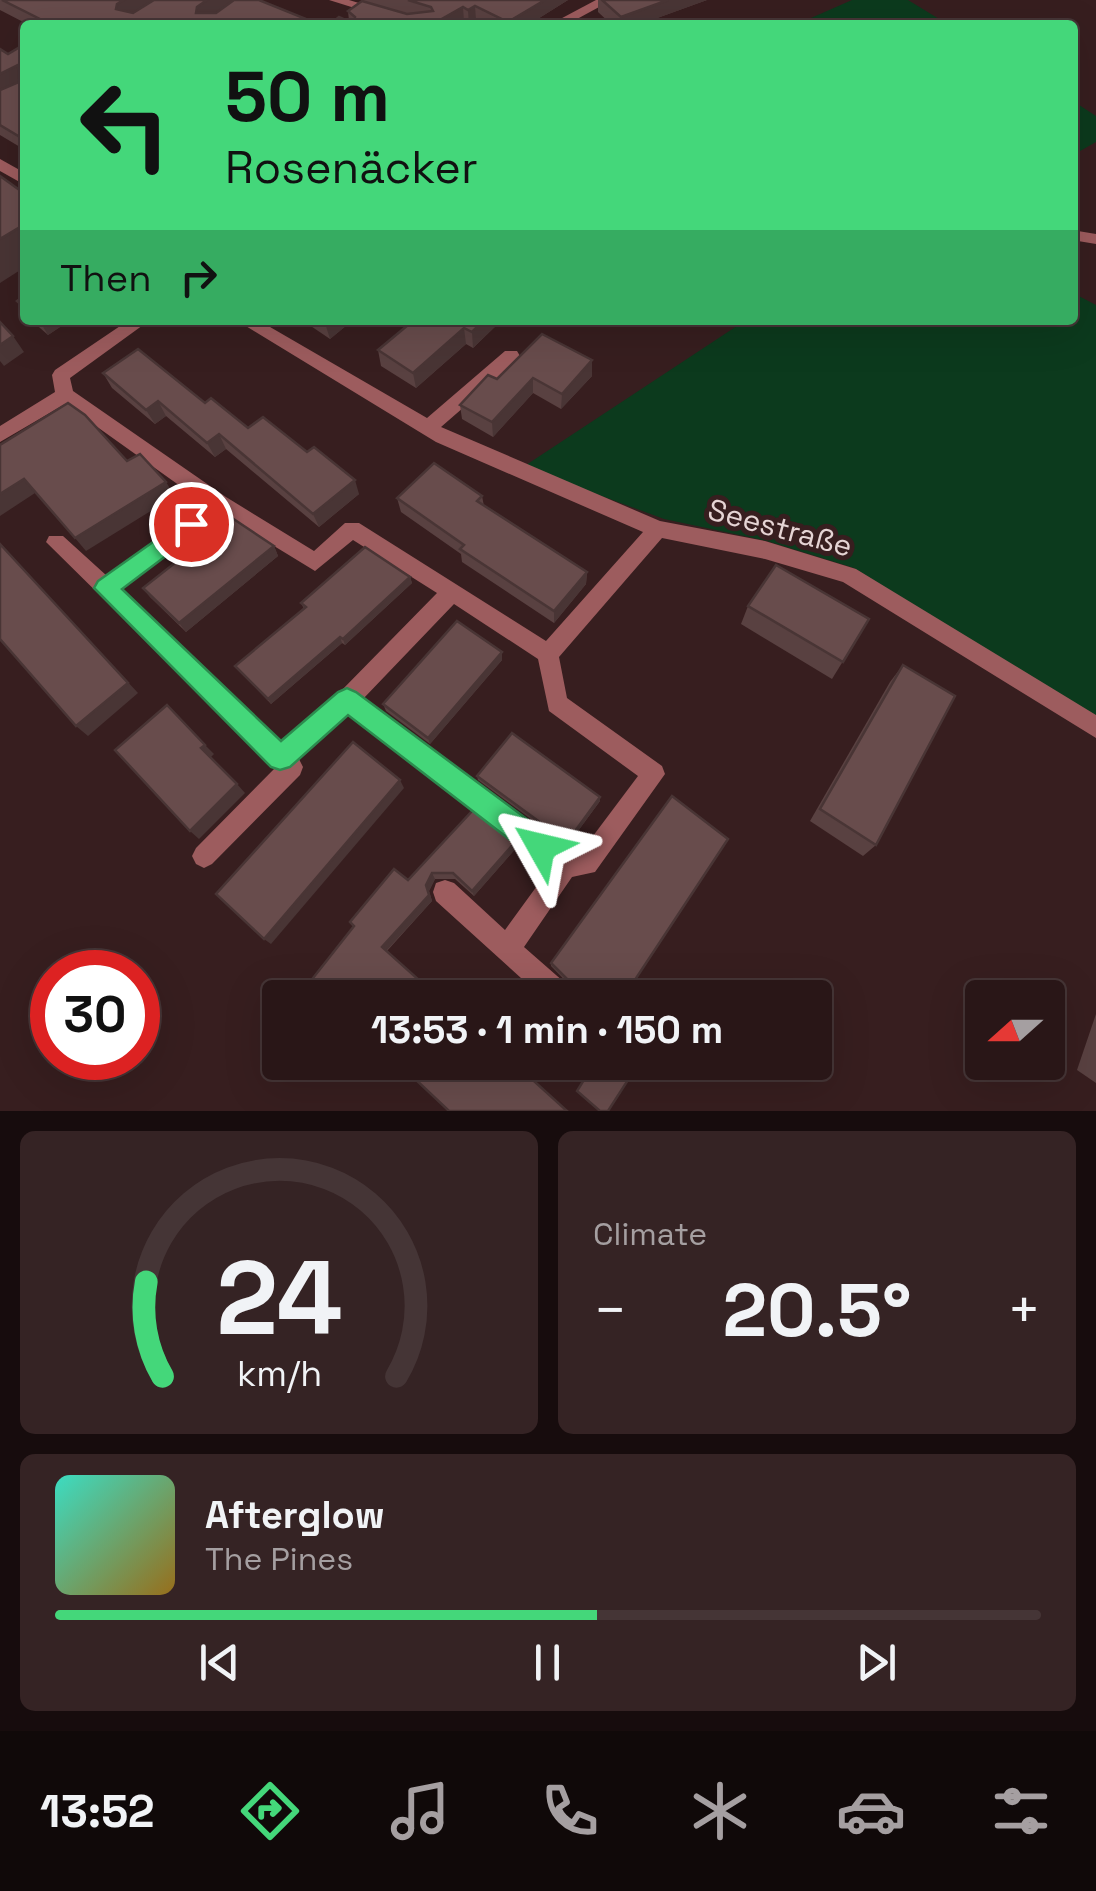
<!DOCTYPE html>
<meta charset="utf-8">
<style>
:root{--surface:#291617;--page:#352324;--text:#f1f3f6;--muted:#a59fa1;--line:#453536;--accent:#44d77a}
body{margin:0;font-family:"Space Grotesk",sans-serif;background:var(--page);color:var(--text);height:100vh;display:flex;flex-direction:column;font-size:38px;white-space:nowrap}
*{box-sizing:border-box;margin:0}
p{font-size:32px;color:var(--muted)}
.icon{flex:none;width:55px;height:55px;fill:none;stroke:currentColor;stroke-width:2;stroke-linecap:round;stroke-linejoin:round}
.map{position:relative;height:1111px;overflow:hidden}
.panel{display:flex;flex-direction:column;gap:20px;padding:20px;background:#170c0d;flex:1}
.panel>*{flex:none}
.hud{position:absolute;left:20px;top:20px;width:1058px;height:305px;border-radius:10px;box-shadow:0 10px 40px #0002,0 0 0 2px var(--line);background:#44d77a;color:#111;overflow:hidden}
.needle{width:65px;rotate:249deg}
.fabs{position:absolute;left:965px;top:980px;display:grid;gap:20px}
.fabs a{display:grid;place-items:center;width:100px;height:100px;border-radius:10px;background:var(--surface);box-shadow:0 10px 40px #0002,0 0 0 2px var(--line);font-size:50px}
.speed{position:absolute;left:30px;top:950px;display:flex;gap:20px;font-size:50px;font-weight:700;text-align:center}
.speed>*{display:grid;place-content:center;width:130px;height:130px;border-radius:50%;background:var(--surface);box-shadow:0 10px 40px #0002,0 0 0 2px var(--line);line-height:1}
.speed .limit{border:15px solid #d22;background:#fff;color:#111}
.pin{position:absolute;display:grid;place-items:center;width:85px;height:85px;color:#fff;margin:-42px;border:5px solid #fff;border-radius:50%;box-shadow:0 2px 10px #0007}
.me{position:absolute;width:110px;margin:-55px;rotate:307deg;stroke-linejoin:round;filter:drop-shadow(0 0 8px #0008)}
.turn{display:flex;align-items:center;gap:35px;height:210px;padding:0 40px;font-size:45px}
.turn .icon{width:130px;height:130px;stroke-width:2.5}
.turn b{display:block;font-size:70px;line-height:85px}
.then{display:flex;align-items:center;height:95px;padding:0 40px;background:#0003;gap:20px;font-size:38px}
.big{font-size:75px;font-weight:700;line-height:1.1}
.panel .card{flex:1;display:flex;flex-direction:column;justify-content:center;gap:15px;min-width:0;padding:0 35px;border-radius:15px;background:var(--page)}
.panel .dial{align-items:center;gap:0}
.dial svg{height:260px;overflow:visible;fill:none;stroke:var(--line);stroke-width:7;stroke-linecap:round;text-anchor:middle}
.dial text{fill:var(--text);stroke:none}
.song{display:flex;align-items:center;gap:30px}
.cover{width:120px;height:120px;border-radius:15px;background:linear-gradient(135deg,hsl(170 70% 55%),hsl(40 70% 35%))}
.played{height:10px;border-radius:5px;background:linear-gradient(90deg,var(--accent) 55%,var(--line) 55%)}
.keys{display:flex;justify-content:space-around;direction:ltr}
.heat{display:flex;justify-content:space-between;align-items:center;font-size:55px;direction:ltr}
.panel .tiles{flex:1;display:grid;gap:20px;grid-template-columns:1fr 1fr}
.card:last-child{grid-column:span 2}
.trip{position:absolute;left:262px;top:980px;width:570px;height:100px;border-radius:10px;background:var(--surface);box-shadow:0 10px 40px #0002,0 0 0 2px var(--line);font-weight:700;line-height:100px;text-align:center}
.menu{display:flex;height:160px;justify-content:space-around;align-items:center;background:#100909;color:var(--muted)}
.menu .icon{width:70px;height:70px}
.menu .selected{color:var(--accent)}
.menu b{font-size:45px;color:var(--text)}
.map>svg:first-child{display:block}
.green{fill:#0c3a1d}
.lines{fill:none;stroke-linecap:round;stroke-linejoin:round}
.street{fill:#9d5c5e;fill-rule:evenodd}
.wall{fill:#594141}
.shaded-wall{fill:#493535}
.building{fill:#684c4c;stroke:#493535;stroke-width:2.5}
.route{fill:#44d77a;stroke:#2c8c4f;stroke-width:2.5}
.labels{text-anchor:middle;stroke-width:10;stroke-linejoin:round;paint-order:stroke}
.street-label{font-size:30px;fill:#e5d4d4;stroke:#371e1f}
</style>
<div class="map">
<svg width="1096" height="1111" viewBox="0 0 1096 1111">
<rect width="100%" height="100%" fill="#371e1f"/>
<!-- green -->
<g class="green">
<polygon points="852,0 908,0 949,25 795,25"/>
<polygon points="1073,101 1096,116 1096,142 1073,155"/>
<polygon points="1073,293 1096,305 1096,718 854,568 767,541 664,519 523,467 746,320 1072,320"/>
</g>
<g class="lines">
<!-- street -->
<g class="street">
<polygon points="329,0 349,0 431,25 409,25"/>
<polygon points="596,0 612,0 566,25 549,25"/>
<polygon points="0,159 25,173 25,185 0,171"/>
<polygon points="1072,230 1096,234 1096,244 1072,240"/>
<path d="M129 320H150L70 378 73 391 226 497 314 551 345 523H359L546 641 643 532 436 442 236 320H258L427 418 505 351H517L520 356 517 361 441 427 660 521 765 541 856 569 1096 715V738L843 582 765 559 662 538 559 657 567 698 662 766 665 774 595 872 572 877 524 947 572 989 576 998H543L436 901 433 892 436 883 445 880 454 883 505 930 550 868 348 714 298 757 303 767 300 775 212 864 204 868 196 864 192 856 196 848 275 768 46 542 49 536H63L107 576 204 503 65 404 0 442V426L55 392 52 375 55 370ZM220 513 315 571 353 540 437 593 339 693 280 743 121 589ZM454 604 538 659 549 711 638 776 581 852 570 853 363 699Z"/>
</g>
</g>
<!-- wall -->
<g class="wall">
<polygon points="0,0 233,0 214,13 316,23 316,25 29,25 0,10"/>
<polygon points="362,0 568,0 528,25 485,25 476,20 469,25 464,22 329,25 349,21 348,11"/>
<polygon points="598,0 707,0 638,25 612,25 598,12"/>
<polygon points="25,44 25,150 0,135 0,49 8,54"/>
<polygon points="31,320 69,320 69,321 48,335"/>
<polygon points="302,320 353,320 330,339"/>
<polygon points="502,320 473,348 466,344 416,388 381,366 378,350 424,324"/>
<polygon points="592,360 592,376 561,409 533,393 493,437 462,419 460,405 497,379"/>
<polygon points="103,373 205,403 359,494 319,527 226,449 215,457 166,416 155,424 112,388"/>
<polygon points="482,496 484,506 587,572 586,584 554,623 462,562 461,554 401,512 397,498"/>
<polygon points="274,546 278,556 186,632 150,597 143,588"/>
<polygon points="410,577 412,583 345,645 342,643 271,704 235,666 304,609 301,603"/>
<polygon points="748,606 869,619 832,679 741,624"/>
<polygon points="502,652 502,660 430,744 386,711 383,704"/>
<polygon points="903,665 876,845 863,856 810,821 890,682"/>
<polygon points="477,776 600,797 600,801 567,846 478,780"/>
<polygon points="517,847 474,896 455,879 435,879 429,891 432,901 387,951 335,998 408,880"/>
<polygon points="551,963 623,998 582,998 551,966"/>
<polygon points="1096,1014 1096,1083 1077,1070"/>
</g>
<!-- shaded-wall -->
<g class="shaded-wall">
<polygon points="124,0 154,0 123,19 116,9 117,4"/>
<polygon points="207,0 233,0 202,22 196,13 197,7"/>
<polygon points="545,0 568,0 528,25 508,25 508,22"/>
<polygon points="668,0 707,0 638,25 620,25 621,17"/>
<polygon points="475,6 476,20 469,25 468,10"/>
<polygon points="463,7 464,22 458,25 431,25"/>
<polygon points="18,65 25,79 0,93 0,74"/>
<polygon points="25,224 25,267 0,283 0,239"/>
<polygon points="39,320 69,320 69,321 48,335"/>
<polygon points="329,320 353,320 330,339 325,323"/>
<polygon points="484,320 502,320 473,348 472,332"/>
<polygon points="464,328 466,344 416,388 413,373"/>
<polygon points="13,336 24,352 4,366 0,361 0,345"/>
<polygon points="592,360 592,376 561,409 562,394"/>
<polygon points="533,378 533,393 493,437 492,422"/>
<polygon points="158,401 166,416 155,424 146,410"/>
<polygon points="219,434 226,449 215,457 207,443"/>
<polygon points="24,479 35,493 0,516 0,494"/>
<polygon points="355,480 359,494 319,527 313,514"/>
<polygon points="166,482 175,496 86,551 75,538"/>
<polygon points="0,544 138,693 88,736 76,726"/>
<polygon points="274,546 278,556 186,632 179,623"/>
<polygon points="587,572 586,584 554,623 554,611"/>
<polygon points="410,577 412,583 345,645 343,639"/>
<polygon points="340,637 342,643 271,704 268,699"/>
<polygon points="502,652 502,660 430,744 428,738"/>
<polygon points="205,745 214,754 210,758 201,748"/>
<polygon points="400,780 404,788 271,944 264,939"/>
<polygon points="237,784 245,793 199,839 190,831"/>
<polygon points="600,797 600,801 567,846 567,842"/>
<polygon points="516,841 517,847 474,896 472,891"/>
<polygon points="432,873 435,879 429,891 432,901 386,951 382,947"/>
</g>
<!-- building -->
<g class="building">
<polygon points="2,0 124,0 117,4 116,9 133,13 154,0 207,0 197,7 196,13 216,13 234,0 259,0 316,23 313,25 52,25"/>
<polygon points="408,0 545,0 508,22 475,6 468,10 463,7 431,25 329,25 339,17 352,23 355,17 348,11 362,1 407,14 433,11 431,7"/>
<polygon points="602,0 668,0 621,17"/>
<polygon points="25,44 25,140 0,125 0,90 19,82 18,65 0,74 0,49 8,54"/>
<polygon points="0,176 25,194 25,224 0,239"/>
<polygon points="25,295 25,308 17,301"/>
<polygon points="414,320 418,320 424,324 428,320 484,320 472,332 464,328 413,373 378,350"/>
<polygon points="0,322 13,336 0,345"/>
<polygon points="542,334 592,360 562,394 533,378 492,422 460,405 488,375 497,379"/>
<polygon points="138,349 205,403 211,398 248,428 263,417 307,452 314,447 355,480 313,514 219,434 207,443 158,401 146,410 103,373"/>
<polygon points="68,403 85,415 127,461 140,454 166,482 75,538 24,479 0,494 0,445"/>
<polygon points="434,463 482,496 477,501 587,572 554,611 460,549 464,545 397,498"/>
<polygon points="232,518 274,546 179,623 143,588"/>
<polygon points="0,544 128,683 76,726 0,639"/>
<polygon points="365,547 410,577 343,639 340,637 268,699 235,666 306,607 301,603"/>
<polygon points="776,565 869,619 843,662 748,606"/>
<polygon points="457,621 502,652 428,738 383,704"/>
<polygon points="903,665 955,696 876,845 820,809"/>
<polygon points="167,705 205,745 201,748 237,784 190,831 115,750"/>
<polygon points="512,733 600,797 567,842 477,776"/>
<polygon points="353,742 400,780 264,939 216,894"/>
<polygon points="672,796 728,839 623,998 586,998 551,963"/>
<polygon points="474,809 516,841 472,891 453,873 432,873 426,885 429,895 382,947 439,998 335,998 313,978 354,926 350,922 394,869 408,880"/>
<polygon points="397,1062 513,1062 567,1111 449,1111"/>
<polygon points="595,1062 639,1063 608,1111 600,1111 577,1091"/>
</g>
<!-- route -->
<polygon class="route" points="191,515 199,517 202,524 199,531 122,589 281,741 338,692 347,688 356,692 551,837 554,847 551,856 541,860 531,856 348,715 290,767 280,770 271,767 94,588 98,581"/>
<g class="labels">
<!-- street labels -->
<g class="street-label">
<text transform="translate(780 528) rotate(15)" y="10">Seestraße</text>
</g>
</g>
</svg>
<div class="fabs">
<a><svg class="needle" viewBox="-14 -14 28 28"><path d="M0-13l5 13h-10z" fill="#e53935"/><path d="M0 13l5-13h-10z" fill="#a59fa1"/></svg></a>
</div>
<div class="speed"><div class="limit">30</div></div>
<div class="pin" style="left:191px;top:524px;background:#d93025"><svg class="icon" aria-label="arrive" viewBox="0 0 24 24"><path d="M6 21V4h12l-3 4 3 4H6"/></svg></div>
<svg class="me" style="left:541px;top:847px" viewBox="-20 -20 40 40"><path d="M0-17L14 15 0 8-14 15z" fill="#44d77a" stroke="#fff" stroke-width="4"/></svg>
<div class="trip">13:53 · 1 min · 150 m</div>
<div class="hud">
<div class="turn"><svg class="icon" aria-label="left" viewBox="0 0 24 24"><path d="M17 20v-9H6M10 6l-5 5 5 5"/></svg><div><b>50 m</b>Rosenäcker</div></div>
<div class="then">Then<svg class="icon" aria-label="right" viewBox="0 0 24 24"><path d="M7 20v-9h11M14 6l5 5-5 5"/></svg></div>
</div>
</div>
<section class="panel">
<div class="tiles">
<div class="card dial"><svg viewBox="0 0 100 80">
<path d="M14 69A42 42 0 1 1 86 69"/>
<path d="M14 69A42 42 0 0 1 9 40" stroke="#44d77a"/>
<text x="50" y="56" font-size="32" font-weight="700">24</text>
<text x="50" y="72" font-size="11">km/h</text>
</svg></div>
<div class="card"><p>Climate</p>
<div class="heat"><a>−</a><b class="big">20.5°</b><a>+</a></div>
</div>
<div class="card">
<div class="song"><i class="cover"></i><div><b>Afterglow</b><p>The Pines</p></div></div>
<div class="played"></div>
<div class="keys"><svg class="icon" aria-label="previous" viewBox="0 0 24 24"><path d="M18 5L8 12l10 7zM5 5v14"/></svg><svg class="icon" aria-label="pause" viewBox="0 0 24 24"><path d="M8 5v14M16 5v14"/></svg><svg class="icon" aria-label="next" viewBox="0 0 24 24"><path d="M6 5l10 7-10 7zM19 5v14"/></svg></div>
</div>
</div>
</section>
<nav class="menu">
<b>13:52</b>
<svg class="icon selected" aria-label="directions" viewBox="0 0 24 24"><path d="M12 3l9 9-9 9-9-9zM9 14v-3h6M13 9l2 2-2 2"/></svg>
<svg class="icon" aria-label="music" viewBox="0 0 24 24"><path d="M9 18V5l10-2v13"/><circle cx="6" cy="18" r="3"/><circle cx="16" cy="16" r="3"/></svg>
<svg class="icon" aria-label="phone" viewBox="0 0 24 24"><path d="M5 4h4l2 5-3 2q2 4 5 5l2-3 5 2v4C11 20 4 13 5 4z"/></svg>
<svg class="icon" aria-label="climate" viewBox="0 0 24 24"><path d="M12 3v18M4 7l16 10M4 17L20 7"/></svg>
<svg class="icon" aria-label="car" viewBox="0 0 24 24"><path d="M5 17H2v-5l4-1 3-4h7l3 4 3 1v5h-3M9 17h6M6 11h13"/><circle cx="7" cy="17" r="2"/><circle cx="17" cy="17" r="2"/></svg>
<svg class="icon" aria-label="filters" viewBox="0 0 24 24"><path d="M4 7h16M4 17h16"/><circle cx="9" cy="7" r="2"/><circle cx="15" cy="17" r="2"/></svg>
</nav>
